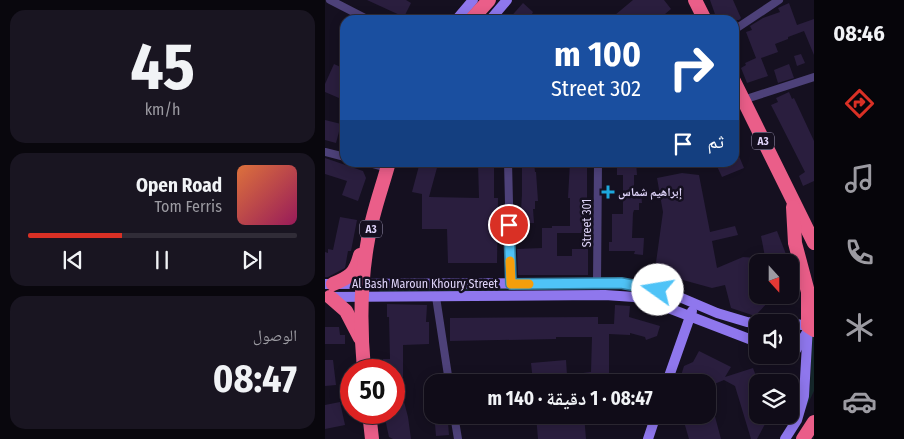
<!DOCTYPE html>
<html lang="ar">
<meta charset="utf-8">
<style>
:root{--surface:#100c18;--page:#191521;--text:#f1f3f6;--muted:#9c9ba2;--line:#302c37;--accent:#d93025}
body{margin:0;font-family:"Fira Sans Condensed","Noto Naskh Arabic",sans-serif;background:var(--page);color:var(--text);direction:rtl;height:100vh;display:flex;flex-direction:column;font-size:19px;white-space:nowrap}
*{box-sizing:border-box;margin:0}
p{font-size:16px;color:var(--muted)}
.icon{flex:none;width:28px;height:28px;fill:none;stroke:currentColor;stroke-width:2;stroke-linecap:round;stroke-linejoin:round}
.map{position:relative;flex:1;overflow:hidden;direction:ltr}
.side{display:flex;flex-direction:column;gap:10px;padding:10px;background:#09070d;width:325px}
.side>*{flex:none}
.banner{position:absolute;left:15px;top:15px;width:399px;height:152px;border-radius:15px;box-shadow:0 2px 12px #0003,0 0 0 1px var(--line);direction:rtl;background:#1a4fa0;color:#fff;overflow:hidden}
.needle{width:32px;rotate:159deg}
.controls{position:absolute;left:424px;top:254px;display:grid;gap:10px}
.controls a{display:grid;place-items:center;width:50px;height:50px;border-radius:10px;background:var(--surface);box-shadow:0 2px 12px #0003,0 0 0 1px var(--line);font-size:25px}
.speed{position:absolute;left:15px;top:359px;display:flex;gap:10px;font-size:25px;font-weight:700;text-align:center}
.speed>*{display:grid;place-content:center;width:65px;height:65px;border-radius:50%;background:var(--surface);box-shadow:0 2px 12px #0003,0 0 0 1px var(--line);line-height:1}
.speed .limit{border:8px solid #d22;background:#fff;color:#111}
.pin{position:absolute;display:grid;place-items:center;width:42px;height:42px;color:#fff;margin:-21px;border:2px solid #fff;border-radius:50%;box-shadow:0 1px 5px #0007}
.me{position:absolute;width:55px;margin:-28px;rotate:283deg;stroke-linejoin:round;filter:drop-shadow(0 0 4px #0008)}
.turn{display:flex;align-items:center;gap:18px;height:105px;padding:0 15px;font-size:22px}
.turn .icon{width:65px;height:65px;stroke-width:2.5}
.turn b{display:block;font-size:35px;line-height:42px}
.then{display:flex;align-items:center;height:48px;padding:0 15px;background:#0003;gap:10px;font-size:19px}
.big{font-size:38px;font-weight:700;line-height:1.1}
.side .card{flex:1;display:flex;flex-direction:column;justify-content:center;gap:8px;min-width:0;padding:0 18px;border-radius:15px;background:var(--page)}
.side .dial{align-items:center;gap:0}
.dial b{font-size:65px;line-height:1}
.song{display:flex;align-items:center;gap:15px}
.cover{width:60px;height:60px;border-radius:8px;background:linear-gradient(135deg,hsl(20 70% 55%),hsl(330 70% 35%))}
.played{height:5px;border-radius:2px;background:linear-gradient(90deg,var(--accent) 35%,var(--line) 35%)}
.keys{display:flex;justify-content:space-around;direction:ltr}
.trip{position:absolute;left:99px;top:374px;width:292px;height:50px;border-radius:15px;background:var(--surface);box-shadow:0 2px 12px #0003,0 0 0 1px var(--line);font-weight:700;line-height:50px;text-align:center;direction:rtl}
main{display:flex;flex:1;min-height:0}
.dock{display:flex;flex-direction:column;width:90px;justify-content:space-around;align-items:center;background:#06050a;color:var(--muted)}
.dock .icon{width:35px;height:35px}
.dock .current{color:var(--accent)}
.dock b{font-size:22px;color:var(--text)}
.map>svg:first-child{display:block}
.green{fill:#142629}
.building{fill:#2a1e3e}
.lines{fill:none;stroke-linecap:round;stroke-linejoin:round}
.street{stroke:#4d4179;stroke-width:8}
.secondary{stroke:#8f77ed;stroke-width:10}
.highway{stroke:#ea5e89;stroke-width:14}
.route-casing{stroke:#337fa1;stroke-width:12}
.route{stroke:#4fc3f7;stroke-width:9}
.slow{stroke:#f59e0b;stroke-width:9}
.poi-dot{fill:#1da8dd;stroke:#151020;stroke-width:2}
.labels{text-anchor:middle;stroke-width:5;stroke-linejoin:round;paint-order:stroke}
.shield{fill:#151020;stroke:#a299b8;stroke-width:1}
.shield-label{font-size:11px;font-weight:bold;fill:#dfd4f9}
.poi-label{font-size:12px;font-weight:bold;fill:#dfd4f9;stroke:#151020;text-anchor:start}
.street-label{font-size:12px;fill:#dfd4f9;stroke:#151020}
</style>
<main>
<nav class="dock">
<b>08:46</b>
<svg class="icon current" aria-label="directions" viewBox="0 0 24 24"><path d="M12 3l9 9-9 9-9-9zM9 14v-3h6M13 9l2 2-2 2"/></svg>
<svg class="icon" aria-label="music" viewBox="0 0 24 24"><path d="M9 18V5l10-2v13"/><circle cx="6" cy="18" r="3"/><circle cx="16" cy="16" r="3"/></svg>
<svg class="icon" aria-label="phone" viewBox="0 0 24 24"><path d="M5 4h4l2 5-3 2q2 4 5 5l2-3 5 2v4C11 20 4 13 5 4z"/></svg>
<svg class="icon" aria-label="climate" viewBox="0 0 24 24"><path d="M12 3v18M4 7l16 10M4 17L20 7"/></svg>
<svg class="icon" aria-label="car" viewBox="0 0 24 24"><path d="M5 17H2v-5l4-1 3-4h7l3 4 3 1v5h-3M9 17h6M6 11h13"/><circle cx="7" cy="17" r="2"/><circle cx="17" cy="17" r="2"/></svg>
</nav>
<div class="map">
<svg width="489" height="439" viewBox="0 0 489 439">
<rect width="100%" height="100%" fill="#151020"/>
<!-- green -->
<g class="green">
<polygon points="258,283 263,289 55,292 53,289"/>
<polygon points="487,330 489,332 489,391 478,414 485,386"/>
</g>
<!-- building -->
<g class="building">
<polygon points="42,0 81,0 86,3 79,17"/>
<polygon points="308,0 339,0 346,9 340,14 342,16 338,20 284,20"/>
<polygon points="385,0 408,0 416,18 414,20 399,20 395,15 391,17"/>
<polygon points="198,3 208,12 207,14 209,15 204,20 183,20"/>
<polygon points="464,3 472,25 489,19 489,55 479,31 463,37 463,39 450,44 453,52 436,58 443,76 422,83 416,68 421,65 420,63 431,58 421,32 427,30 425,26 438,18 455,12 453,8"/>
<polygon points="476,54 480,63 472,66 469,56"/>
<polygon points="9,64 20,69 20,84 14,98 0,92 0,84"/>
<polygon points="464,64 469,78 453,83 449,70"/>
<polygon points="464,92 467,99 469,98 489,141 489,181 478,186 474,176 480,172 446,105 453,102 451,98"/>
<polygon points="0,120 16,124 11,143 0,140"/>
<polygon points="409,144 419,168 397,177 390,162 409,162"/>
<polygon points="0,158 38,171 41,178 33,201 17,195 22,181 0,174"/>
<polygon points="95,162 113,164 104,197 154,198 153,162 169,162 169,198 173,198 172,263 123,263 122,229 97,229 97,194 87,192"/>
<polygon points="197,162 209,162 210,172 211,172 213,201 210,201 210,209 208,209 209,223 194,223 194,210 196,209 197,195"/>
<polygon points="245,162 262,162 262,233 232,233 232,256 247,256 247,249 263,249 263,275 193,275 192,249 217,248 217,228 227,228 227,226 245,226 245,198 243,198"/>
<polygon points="292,162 311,162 312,175 309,175 309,193 316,193 317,203 314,203 314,210 309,210 308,213 307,238 319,238 318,255 309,254 310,251 284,251 284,242 287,242 287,214 298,214 298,175 292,175"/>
<polygon points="357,173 374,175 385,232 410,226 413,235 387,241 392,268 418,257 432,258 432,295 444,295 445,300 430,316 406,308 400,285 387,288 347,277 347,273 329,277 338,212 332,178"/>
<polygon points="15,217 32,220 26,251 23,251 20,268 3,277 0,277 0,252 3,253 3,249 8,250"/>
<polygon points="452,231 464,262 441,262 436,236"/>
<polygon points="62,304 102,305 101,322 104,322 104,344 78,345 78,398 83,417 86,439 68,439 64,437 62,428 59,412 69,412 69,370 58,370 58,359 65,359 64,317 62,317"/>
<polygon points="290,305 305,306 304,317 335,326 332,336 321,340 320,337 305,333 305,335 284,334 284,381 255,380 256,382 208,382 206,363 241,360 242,375 266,372 267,337 231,337 231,339 125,341 125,318 273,317 273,324 289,324"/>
<polygon points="0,327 14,327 15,335 20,335 20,344 0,344"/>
<polygon points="374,351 406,367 400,377 428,368 432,379 432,415 438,415 434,421 440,424 432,439 426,439 410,386 399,380 382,387 382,382 354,382 359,366 368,362"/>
<polygon points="0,360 8,360 11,385 0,386"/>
<polygon points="385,398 396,439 364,439 357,415 382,415 382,399"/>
<polygon points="15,402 20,425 0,429 0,405"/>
<polygon points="211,415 259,415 261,439 213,439"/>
<polygon points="123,423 124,435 111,436 110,424"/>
</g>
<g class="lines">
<!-- street -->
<g class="street">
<polyline points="5,0 44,20"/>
<polyline points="409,30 454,0"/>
<polyline points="418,100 489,77"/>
<polyline points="0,152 20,157"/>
<polyline points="40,162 62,168"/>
<polyline points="183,162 186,285"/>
<polyline points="272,283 273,162"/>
<polyline points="111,297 124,382"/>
<polyline points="129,415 133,439"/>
</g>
<!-- secondary -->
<g class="secondary">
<polyline points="131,20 148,0"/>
<polyline points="165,20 182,0"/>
<polyline points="0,284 296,283 345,293 392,313 422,322 432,323"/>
<polyline points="3,297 280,295 309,297 320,299 432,342"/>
<polyline points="465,354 471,350 482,332"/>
<polyline points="342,382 367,311"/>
<polyline points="323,439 331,415"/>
<polyline points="460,439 472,420 479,396 483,326 465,323"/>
</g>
<!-- highway -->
<g class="highway">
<polyline points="370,0 380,20"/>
<polyline points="146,20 164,0"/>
<polyline points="409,81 489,243"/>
<polyline points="468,207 470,243 483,292 483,326 489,330"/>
<path d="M8 284C25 277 30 274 35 255"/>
<polyline points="5,297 21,311 35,338"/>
<path d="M39 370C35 326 35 283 43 240 47 214 57 188 64 162"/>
<polyline points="44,412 47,439"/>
<polyline points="478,439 489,422"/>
</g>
</g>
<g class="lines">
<!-- route casing -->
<g class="route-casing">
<polyline id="route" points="184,225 186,284 296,283 333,290"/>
</g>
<!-- route -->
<use href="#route" class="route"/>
<!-- slow -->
<polyline class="slow" points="185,261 186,284 204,284"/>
</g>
<!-- markers -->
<path class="poi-dot" d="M280.5 184.5h5v5h5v5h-5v5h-5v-5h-5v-5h5z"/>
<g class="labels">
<!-- shield labels -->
<g class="shield">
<rect x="427" y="132.5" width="22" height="17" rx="4"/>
<rect x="35" y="220.5" width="22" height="17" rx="4"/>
</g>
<g class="shield-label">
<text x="438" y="145">A3</text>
<text x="46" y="233">A3</text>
</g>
<!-- poi labels -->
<g class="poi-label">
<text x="293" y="196">إبراهيم شماس</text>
</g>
<!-- street labels -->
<g class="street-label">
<text transform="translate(262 223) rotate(-90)" y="4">Street 301</text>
<text x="100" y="288">Al Bash Maroun Khoury Street</text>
</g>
</g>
</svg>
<div class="controls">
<a><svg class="needle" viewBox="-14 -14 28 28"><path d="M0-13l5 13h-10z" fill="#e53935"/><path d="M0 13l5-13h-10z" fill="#9c9ba2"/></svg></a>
<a><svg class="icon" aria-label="sound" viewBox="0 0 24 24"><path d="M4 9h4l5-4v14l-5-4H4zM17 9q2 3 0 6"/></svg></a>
<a><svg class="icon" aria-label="layers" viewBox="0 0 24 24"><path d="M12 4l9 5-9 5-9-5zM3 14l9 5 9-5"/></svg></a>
</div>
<div class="speed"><div class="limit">50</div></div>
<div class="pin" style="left:184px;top:225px;background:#d93025"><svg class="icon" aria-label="arrive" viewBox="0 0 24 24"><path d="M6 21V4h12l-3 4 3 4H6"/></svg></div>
<svg class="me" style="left:333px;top:290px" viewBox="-20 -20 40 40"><circle r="19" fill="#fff"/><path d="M0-13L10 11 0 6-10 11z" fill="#4fc3f7"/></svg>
<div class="trip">08:47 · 1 دقيقة · 140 m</div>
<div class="banner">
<div class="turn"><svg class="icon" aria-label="right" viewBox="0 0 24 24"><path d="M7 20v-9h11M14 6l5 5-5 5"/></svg><div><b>100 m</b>Street 302</div></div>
<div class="then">ثم<svg class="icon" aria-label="arrive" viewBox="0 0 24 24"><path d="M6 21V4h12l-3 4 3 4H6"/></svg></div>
</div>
</div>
<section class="side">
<div class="card dial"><b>45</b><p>km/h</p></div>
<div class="card">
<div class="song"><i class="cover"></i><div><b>Open Road</b><p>Tom Ferris</p></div></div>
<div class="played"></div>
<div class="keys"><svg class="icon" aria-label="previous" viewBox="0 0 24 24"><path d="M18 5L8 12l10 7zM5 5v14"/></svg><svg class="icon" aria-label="pause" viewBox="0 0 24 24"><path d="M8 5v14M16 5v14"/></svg><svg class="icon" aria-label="next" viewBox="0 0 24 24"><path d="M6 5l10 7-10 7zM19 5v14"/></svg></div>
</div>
<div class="card"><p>الوصول</p><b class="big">08:47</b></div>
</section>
</main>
